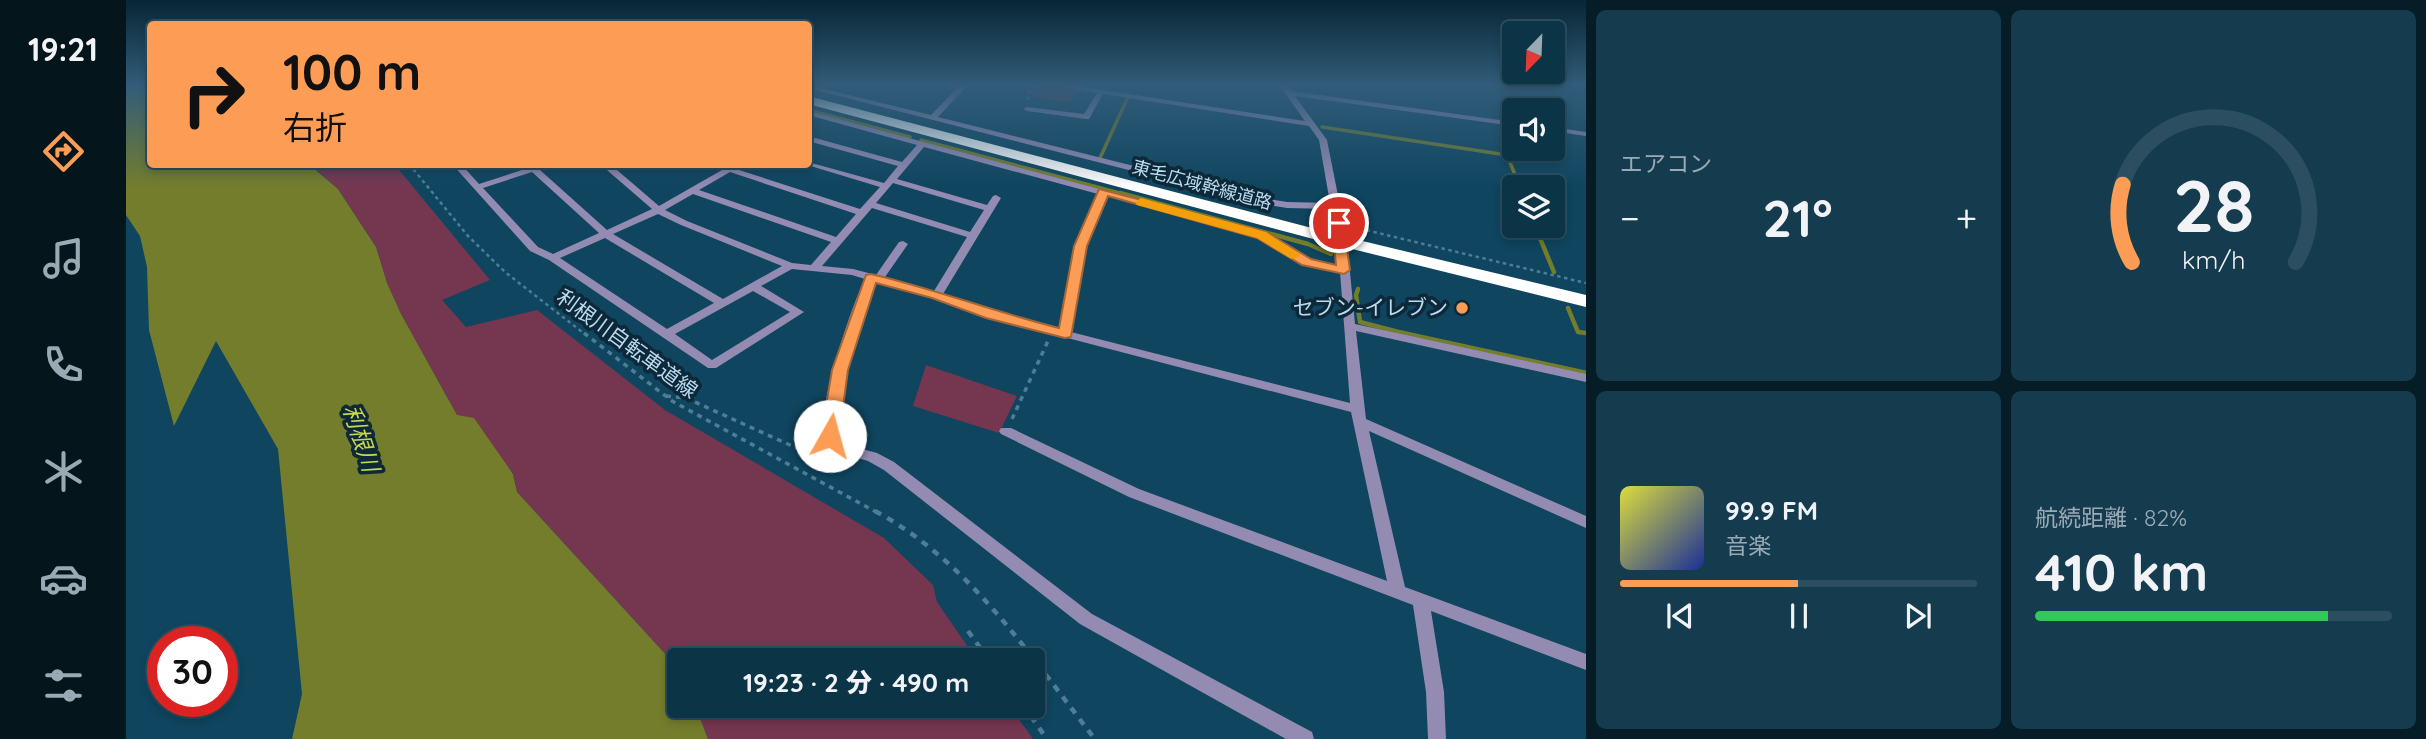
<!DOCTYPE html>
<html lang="ja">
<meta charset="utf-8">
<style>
:root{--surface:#0b3447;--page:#143c4e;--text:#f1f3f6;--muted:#9aaab4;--line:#2b4f60;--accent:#fd9d55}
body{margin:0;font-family:Quicksand,"Noto Sans JP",sans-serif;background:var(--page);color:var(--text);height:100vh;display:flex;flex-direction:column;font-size:26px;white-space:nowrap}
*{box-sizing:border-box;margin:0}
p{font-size:23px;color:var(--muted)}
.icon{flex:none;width:38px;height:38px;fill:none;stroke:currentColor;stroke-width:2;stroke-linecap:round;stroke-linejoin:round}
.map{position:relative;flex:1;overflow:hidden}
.details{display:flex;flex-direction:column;gap:10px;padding:10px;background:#061d27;width:840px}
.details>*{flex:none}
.top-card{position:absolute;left:21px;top:21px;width:665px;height:147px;border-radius:7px;box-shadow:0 4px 10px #0003,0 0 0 2px var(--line);background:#fd9d55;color:#111;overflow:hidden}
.needle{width:46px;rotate:203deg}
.fabs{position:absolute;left:1376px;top:21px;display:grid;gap:14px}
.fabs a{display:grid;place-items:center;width:63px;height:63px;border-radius:7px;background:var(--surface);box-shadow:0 4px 10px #0003,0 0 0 2px var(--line);font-size:35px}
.speed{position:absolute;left:21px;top:626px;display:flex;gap:14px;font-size:35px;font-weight:700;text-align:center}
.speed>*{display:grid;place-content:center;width:91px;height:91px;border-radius:50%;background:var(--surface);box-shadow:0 4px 10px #0003,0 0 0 2px var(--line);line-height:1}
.speed .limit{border:10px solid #d22;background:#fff;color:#111}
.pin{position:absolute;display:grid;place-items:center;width:60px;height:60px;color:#fff;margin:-30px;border:4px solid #fff;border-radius:50%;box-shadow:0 2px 7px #0007}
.me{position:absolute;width:77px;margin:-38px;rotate:7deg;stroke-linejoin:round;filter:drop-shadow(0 0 5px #0008)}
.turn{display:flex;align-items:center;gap:24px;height:147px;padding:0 21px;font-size:32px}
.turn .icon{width:91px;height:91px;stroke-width:2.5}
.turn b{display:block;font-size:49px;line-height:60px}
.big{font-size:52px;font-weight:800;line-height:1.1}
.details .widget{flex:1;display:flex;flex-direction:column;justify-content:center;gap:10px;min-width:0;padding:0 24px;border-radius:10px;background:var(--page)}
.details .dial{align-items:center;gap:0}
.dial svg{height:182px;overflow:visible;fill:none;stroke:var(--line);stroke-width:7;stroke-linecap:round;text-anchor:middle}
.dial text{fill:var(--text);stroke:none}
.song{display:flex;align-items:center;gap:21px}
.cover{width:84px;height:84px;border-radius:10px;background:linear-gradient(135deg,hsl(60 70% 55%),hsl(230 70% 35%))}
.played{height:7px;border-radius:4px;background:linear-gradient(90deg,var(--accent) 50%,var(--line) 50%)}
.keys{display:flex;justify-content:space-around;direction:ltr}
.heat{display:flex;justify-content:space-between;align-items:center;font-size:38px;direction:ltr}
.charge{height:10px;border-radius:5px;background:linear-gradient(90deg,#34c759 82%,var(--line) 0)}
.details .tiles{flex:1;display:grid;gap:10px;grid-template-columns:repeat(2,1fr)}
.trip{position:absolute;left:541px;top:648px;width:378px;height:70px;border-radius:7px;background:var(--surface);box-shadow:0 4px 10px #0003,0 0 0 2px var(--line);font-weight:800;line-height:70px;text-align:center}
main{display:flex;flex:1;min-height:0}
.tabs{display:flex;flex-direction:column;width:126px;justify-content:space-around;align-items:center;background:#04151c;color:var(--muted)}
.tabs .icon{width:49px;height:49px}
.tabs .on{color:var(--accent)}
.tabs b{font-size:32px;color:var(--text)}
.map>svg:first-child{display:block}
.green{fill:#753650}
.water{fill:#747d2c}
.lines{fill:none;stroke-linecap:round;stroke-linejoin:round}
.stream-far2{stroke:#747d2c;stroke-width:3.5}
.stream-far1{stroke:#747d2c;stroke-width:4.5}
.stream{stroke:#747d2c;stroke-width:5}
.path-far2{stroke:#4f7d95;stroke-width:2.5;stroke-dasharray:3.5 3.5;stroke-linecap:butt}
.path-far1{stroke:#4f7d95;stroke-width:3.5;stroke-dasharray:5 5;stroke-linecap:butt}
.path{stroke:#4f7d95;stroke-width:4.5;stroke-dasharray:7 7;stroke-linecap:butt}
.minor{fill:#948bb3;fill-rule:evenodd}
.highway{fill:#fff;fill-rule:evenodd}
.route{fill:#fd9d55;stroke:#a46637;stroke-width:2}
.slow{fill:#f59e0b}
.poi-dot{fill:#fd9d55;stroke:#0d2939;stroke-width:2.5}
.labels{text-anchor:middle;stroke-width:7;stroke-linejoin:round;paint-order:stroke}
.far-street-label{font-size:18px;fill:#badaee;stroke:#0d2939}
.poi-label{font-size:21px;fill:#badaee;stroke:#0d2939;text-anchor:end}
.street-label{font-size:21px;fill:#badaee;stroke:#0d2939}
.water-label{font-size:23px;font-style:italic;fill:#c8d74b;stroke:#0d2939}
</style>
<main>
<nav class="tabs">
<b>19:21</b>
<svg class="icon on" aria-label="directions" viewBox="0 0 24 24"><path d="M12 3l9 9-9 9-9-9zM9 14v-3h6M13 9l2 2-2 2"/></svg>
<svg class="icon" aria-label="music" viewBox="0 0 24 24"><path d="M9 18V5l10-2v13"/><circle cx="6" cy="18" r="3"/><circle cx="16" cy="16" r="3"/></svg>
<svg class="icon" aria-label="phone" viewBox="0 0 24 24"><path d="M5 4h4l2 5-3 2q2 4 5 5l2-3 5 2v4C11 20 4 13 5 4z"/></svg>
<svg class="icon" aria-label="climate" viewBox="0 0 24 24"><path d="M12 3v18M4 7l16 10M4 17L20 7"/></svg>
<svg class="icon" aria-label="car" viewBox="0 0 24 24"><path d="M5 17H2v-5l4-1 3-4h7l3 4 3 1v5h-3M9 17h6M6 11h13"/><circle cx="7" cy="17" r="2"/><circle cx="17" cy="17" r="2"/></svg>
<svg class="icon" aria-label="filters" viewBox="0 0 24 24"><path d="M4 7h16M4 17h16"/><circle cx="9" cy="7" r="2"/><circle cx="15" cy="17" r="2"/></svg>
</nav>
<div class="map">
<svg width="1460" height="739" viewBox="0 0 1460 739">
<rect width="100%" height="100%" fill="#0f455f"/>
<!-- green -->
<g class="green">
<polygon points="912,85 917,85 951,90 943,102 905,97"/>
<polygon points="185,165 269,165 364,280 316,300 340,327 411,310 539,410 758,538 807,585 811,602 851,660 553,660 553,669 391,492 387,473 331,415 275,314 261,283 250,247 230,216 212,189"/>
<polygon points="800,365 891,396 873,433 787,406"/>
<polygon points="569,705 883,705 907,739 582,739"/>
</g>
<!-- water -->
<polygon class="water" points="0,85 24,85 24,164 184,165 212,189 250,247 261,283 275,314 331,415 348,418 387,474 391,492 553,669 553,705 569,705 582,739 166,739 176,694 152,449 90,341 48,426 23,330 21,267 14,236 0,215"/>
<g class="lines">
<!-- stream-far2 -->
<g class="stream-far2">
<polyline points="682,110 784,137"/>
<polyline points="1196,127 1381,155 1394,187"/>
<polyline points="795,140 1001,195"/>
<polyline points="974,158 1002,97"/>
</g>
<!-- stream-far1 -->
<g class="stream-far1">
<polyline points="994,193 1182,244 1205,254"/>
<polyline points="1409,226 1428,272"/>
<polyline points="1232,289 1230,295 1234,322 1284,335"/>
<polyline points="1442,308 1452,332 1460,333"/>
</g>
<!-- stream -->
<polyline class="stream" points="1276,333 1460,373"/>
<!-- path-far2 -->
<g class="path-far2">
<polyline points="902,100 901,95 910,85"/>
<polyline points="283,164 342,236 379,272 460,335"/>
<polyline points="1227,227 1460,283"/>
</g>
<!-- path-far1 -->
<g class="path-far1">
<polyline points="458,333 546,401 752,513"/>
<polyline points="540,396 560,398 675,450 698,452"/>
<polyline points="886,419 922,341"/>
</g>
<!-- path -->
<g class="path">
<path d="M749 511C844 562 904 656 969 739"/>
<polyline points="842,631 863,660"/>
<polyline points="897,705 921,739"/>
</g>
<!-- minor -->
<g class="minor">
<path d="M682 85 805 115 834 85H842L812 117 1136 198 1161 202 1204 203 1193 140 1183 126 977 94 963 119H960L901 111 897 109 901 107 958 114 971 93 926 85H944L1179 121 1153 85H1161L1165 91 1388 122V126L1169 96 1201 140 1221 241 1229 324 1460 374V382L1230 331 1240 419 1460 516V528L1243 431 1279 587 1460 654V670L1305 611 1318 692 1320 739H1302L1300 692 1287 605 1003 497 875 434 873 431 875 428H885L1013 489 1261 581 1225 412 861 317 807 297 749 281C736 307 701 419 714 443L751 453 768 462 966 614 1186 732 1188 739H1160L954 624 758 470 742 461 704 450C701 446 698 441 697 436 693 404 724 309 739 279L726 275 666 269 635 286 678 312 590 368H582L423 260 404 251 326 164H335L353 184 402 168 398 164H428L414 170 481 230 526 209 474 164H484L533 206 596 170 583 164 602 166 616 164 610 169 734 209 754 187 678 164H682V162L758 183 772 166 682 141V136L776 162 791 145 682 115V111L1138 233 1183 260 1213 266 1205 209 1161 208 1136 204 682 88ZM798 147 972 194 950 246 934 329 869 313 817 294 875 198 870 195 867 196 861 205 771 179ZM406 172 473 233 427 254 412 247 357 188ZM604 172 730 214 710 237 573 190ZM767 183 858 210 844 232 750 203ZM567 194 705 242 685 265 666 263 561 221 539 210ZM980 196 1132 237 1176 264 1214 272 1224 403 945 332 960 246ZM746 208 841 237 808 291 759 277 782 244 777 241 773 242 750 275 727 269 696 266ZM532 214 555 225 656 266 597 299 487 234ZM479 238 588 303 541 329 434 258ZM627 291 664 312 586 360 549 334Z"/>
<polygon points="1426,127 1460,132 1460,136 1426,131"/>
</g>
<!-- highway -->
<polygon class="highway" points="682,96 1220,237 1460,295 1460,307 1210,245 682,104"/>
</g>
<!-- sky -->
<linearGradient id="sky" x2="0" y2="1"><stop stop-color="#082634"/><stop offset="0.45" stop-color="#315c7a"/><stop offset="1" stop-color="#315c7a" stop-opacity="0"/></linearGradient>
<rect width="1460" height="188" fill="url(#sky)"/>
<!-- route -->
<path class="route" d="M973 189 1140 232 1185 259 1210 265 1206 223 1213 220 1217 221 1224 270 1218 274 1176 265 1131 238 982 196 961 246 945 337 939 338 860 318 806 298 750 283 722 370 713 436 710 441H698L695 436 706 370 740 275 745 274C809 289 869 312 933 328L948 246Z"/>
<!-- slow -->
<polygon class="slow" points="1015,198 1140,232 1175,255 1168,259 1164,258 1131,238 1011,205 1009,202"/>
<!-- markers -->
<circle class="poi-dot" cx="1336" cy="308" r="7"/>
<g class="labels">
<!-- far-street labels -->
<g class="far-street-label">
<text transform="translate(1076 185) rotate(15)" y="6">東毛広域幹線道路</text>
</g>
<!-- poi labels -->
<g class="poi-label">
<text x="1322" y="315">セブン-イレブン</text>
</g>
<!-- street labels -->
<g class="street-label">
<text transform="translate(501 344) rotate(36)" y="7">利根川自転車道線</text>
</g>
<!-- water labels -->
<g class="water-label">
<text transform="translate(235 438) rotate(72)" y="8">利根川</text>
</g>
</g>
</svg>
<div class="fabs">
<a><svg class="needle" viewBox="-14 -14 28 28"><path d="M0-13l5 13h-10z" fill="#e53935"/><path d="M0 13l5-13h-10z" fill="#9aaab4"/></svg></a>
<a><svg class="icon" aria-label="sound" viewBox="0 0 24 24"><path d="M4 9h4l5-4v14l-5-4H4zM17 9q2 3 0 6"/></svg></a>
<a><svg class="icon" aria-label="layers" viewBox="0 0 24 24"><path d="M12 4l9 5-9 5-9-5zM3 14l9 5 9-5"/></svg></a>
</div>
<div class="speed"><div class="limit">30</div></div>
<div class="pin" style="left:1213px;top:223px;background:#d93025"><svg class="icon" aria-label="arrive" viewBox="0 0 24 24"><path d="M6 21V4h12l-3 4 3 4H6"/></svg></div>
<svg class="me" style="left:704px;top:436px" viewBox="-20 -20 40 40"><circle r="19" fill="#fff"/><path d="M0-13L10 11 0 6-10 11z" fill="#fd9d55"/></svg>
<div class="trip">19:23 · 2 分 · 490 m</div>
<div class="top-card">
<div class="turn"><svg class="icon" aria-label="right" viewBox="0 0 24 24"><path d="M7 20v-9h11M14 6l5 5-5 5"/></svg><div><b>100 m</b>右折</div></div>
</div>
</div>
<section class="details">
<div class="tiles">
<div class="widget"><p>エアコン</p>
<div class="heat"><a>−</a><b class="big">21°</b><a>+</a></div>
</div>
<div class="widget dial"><svg viewBox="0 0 100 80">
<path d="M14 69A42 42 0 1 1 86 69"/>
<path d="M14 69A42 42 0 0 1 10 35" stroke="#fd9d55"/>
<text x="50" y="56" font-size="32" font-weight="700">28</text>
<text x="50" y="72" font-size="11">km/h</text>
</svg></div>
<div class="widget">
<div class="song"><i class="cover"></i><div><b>99.9 FM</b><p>音楽</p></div></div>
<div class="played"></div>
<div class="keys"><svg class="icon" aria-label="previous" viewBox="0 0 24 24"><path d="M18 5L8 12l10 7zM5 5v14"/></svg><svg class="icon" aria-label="pause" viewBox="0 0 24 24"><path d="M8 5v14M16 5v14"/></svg><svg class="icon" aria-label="next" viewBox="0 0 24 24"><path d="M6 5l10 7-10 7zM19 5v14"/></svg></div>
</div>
<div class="widget"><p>航続距離 · 82%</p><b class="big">410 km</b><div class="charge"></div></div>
</div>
</section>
</main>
